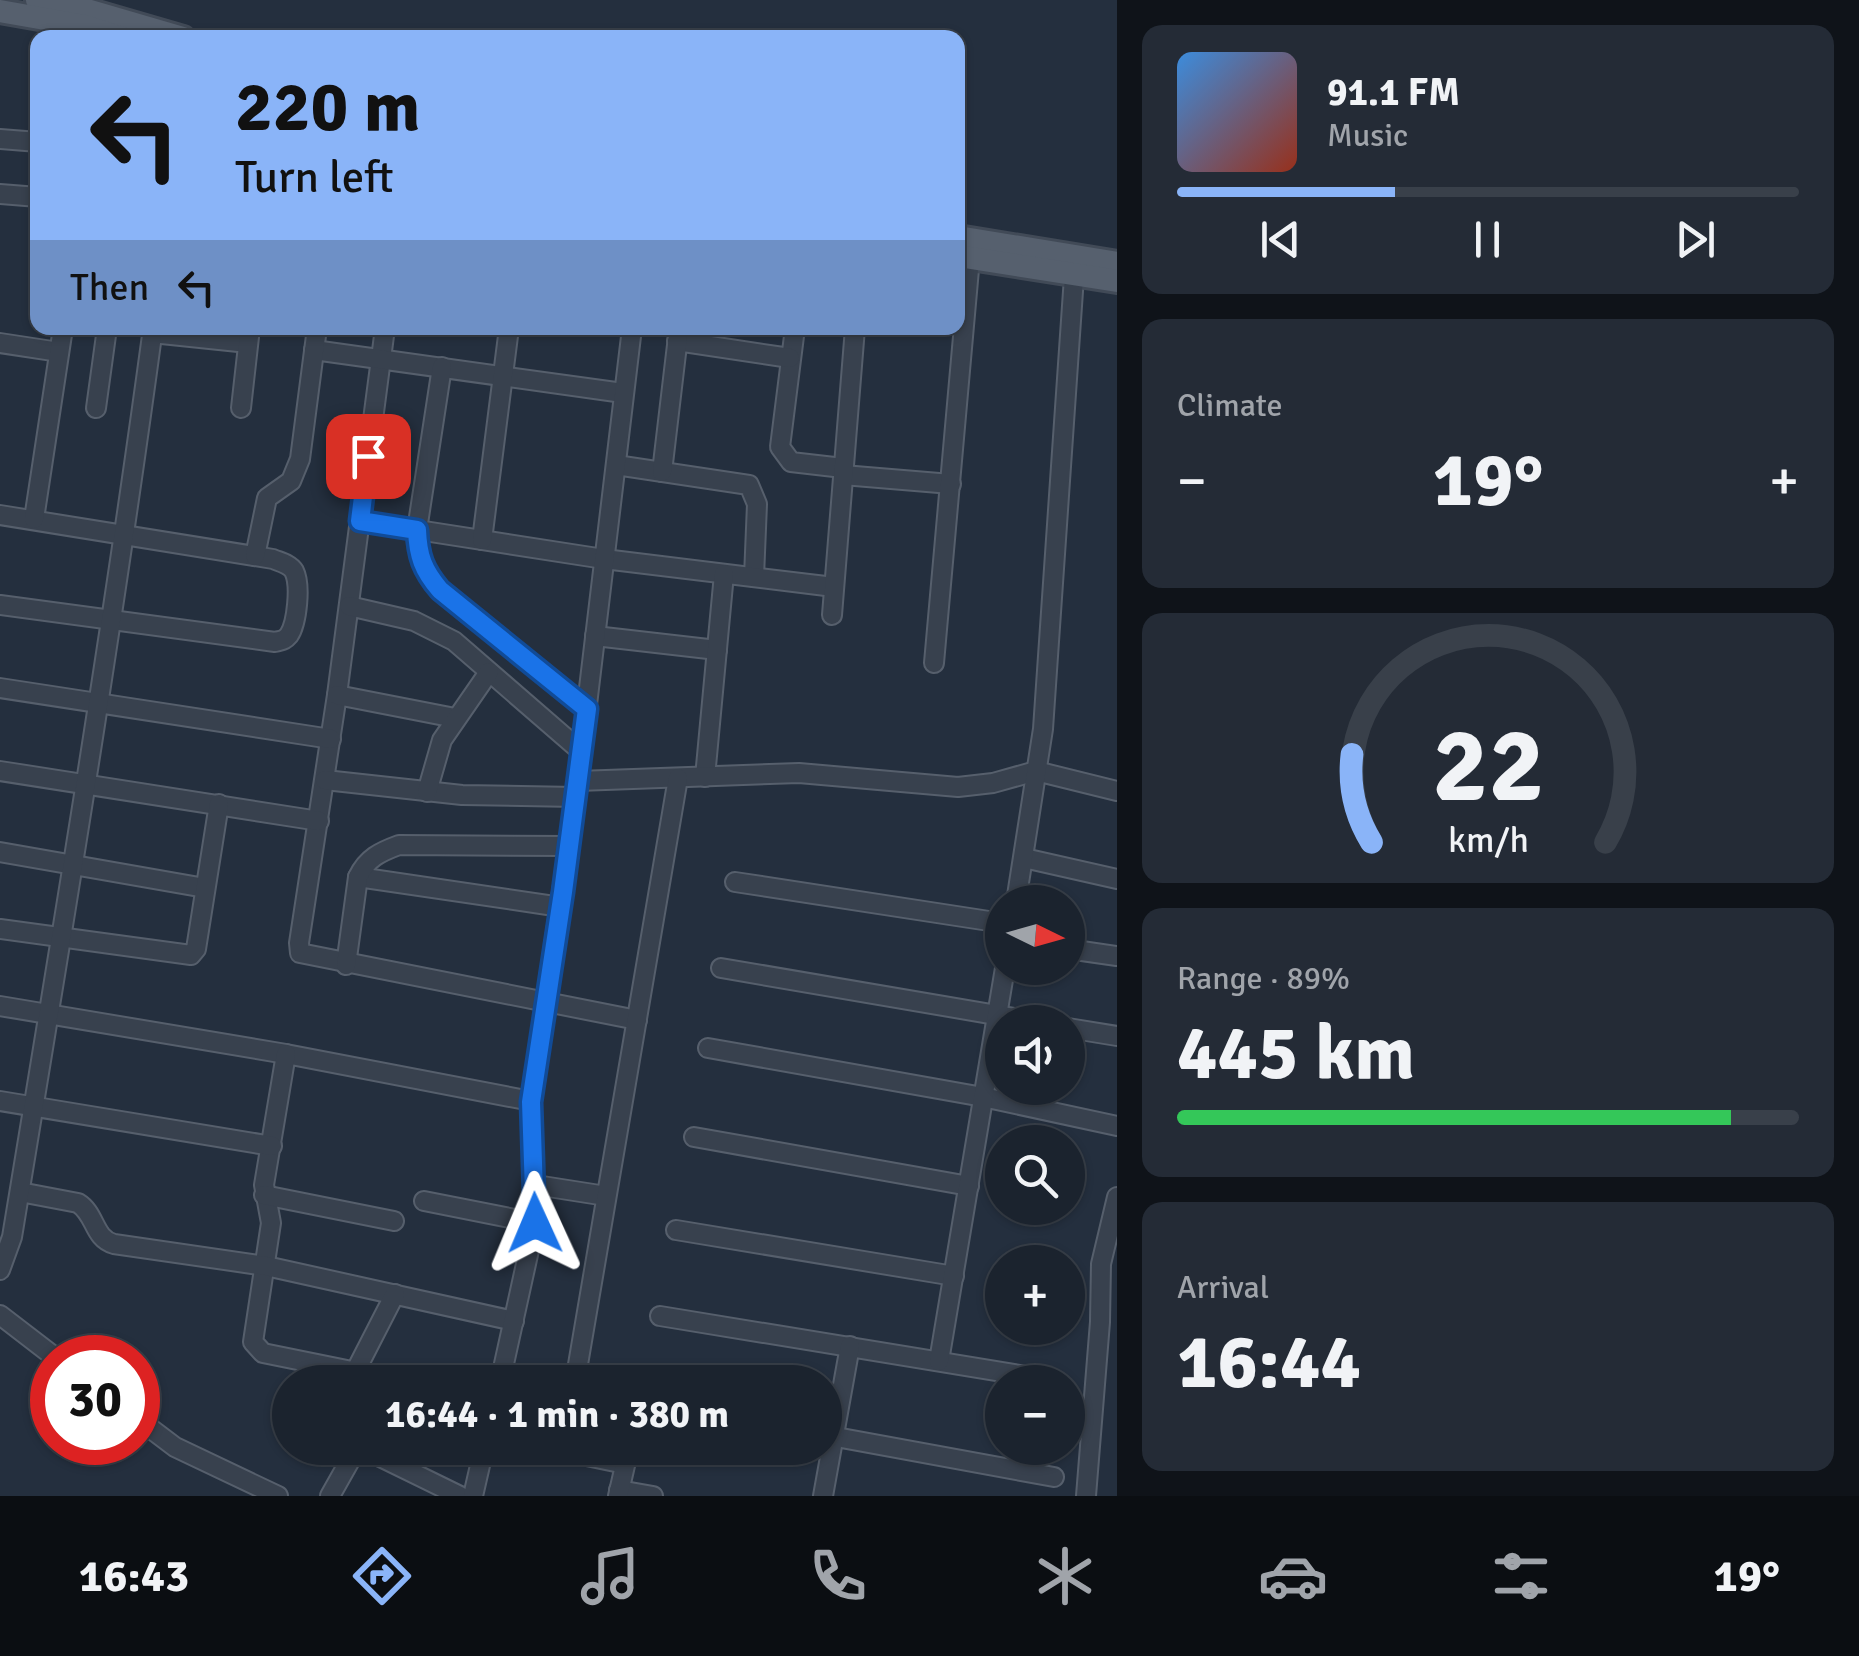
<!DOCTYPE html>
<meta charset="utf-8">
<style>
:root{--surface:#1b232e;--page:#242b36;--text:#f1f3f6;--muted:#a0a4aa;--line:#39404a;--accent:#8ab4f8}
body{margin:0;font-family:Signika,sans-serif;background:var(--page);color:var(--text);height:100vh;display:flex;flex-direction:column;font-size:38px;white-space:nowrap}
*{box-sizing:border-box;margin:0}
p{font-size:32px;color:var(--muted)}
.icon{flex:none;width:55px;height:55px;fill:none;stroke:currentColor;stroke-width:2;stroke-linecap:round;stroke-linejoin:round}
.map{position:relative;flex:1;overflow:hidden}
.panel{display:flex;flex-direction:column;gap:25px;padding:25px;background:#0f1319;width:742px}
.panel>*{flex:none}
.top-card{position:absolute;left:30px;top:30px;width:935px;height:305px;border-radius:20px;box-shadow:0 2px 8px #0004,0 0 0 2px var(--line);background:#8ab4f8;color:#111;overflow:hidden}
.needle{width:65px;rotate:95deg}
.controls{position:absolute;left:985px;top:885px;display:grid;gap:20px}
.controls a{display:grid;place-items:center;width:100px;height:100px;border-radius:50%;background:var(--surface);box-shadow:0 2px 8px #0004,0 0 0 2px var(--line);font-size:50px}
.speed{position:absolute;left:30px;top:1335px;display:flex;gap:20px;font-size:50px;font-weight:700;text-align:center}
.speed>*{display:grid;place-content:center;width:130px;height:130px;border-radius:50%;background:var(--surface);box-shadow:0 2px 8px #0004,0 0 0 2px var(--line);line-height:1}
.speed .limit{border:15px solid #d22;background:#fff;color:#111}
.pin{position:absolute;display:grid;place-items:center;width:85px;height:85px;color:#fff;margin:-42px;border-radius:20px;box-shadow:0 5px 15px #0006}
.me{position:absolute;width:110px;margin:-55px;rotate:359deg;stroke-linejoin:round;filter:drop-shadow(0 0 8px #0008)}
.turn{display:flex;align-items:center;gap:35px;height:210px;padding:0 40px;font-size:45px}
.turn .icon{width:130px;height:130px;stroke-width:2.5}
.turn b{display:block;font-size:70px;line-height:85px}
.then{display:flex;align-items:center;height:95px;padding:0 40px;background:#0003;gap:20px;font-size:38px}
.big{font-size:75px;font-weight:700;line-height:1.1}
.panel .card{flex:1;display:flex;flex-direction:column;justify-content:center;gap:15px;min-width:0;padding:0 35px;border-radius:20px;background:var(--page)}
.panel .dial{align-items:center;gap:0}
.dial svg{height:260px;overflow:visible;fill:none;stroke:var(--line);stroke-width:7;stroke-linecap:round;text-anchor:middle}
.dial text{fill:var(--text);stroke:none}
.song{display:flex;align-items:center;gap:30px}
.cover{width:120px;height:120px;border-radius:15px;background:linear-gradient(135deg,hsl(210 70% 55%),hsl(10 70% 35%))}
.played{height:10px;border-radius:5px;background:linear-gradient(90deg,var(--accent) 35%,var(--line) 35%)}
.keys{display:flex;justify-content:space-around;direction:ltr}
.heat{display:flex;justify-content:space-between;align-items:center;font-size:55px;direction:ltr}
.charge{height:15px;border-radius:8px;background:linear-gradient(90deg,#34c759 89%,var(--line) 0)}
.trip{position:absolute;left:272px;top:1365px;width:570px;height:100px;border-radius:50px;background:var(--surface);box-shadow:0 2px 8px #0004,0 0 0 2px var(--line);font-weight:700;line-height:100px;text-align:center}
.menu{display:flex;height:160px;justify-content:space-around;align-items:center;background:#0b0e12;color:var(--muted)}
.menu .icon{width:70px;height:70px}
.menu .on{color:var(--accent)}
.menu b{font-size:45px;color:var(--text)}
main{display:flex;flex:1;min-height:0}
.map>svg:first-child{display:block}
.lines{fill:none;stroke-linecap:round;stroke-linejoin:round}
.minor-casing{stroke:#565f6c;stroke-width:22}
.major-casing{stroke:#414a57;stroke-width:28}
.minor{stroke:#38414e;stroke-width:18}
.major{stroke:#56606e;stroke-width:22}
.route-casing{stroke:#114b97;stroke-width:25}
.route{stroke:#1a73e8;stroke-width:18}
</style>
<main>
<div class="map">
<svg width="1117" height="1496" viewBox="0 0 1117 1496">
<rect width="100%" height="100%" fill="#242f3e"/>
<g class="lines">
<!-- minor casing -->
<g class="minor-casing">
<g id="minor">
<polyline points="0,139 38,142"/>
<polyline points="0,194 38,197"/>
<polyline points="385,328 337,695 299,943 300,953 637,1020"/>
<polyline points="795,328 780,447 791,462 843,468"/>
<polyline points="152,333 248,343"/>
<polyline points="677,341 790,358"/>
<polyline points="0,343 59,352"/>
<polyline points="314,350 623,393"/>
<path d="M442 367 417 530C418 556 423 570 441 590L587 709"/>
<polyline points="96,408 107,328"/>
<polyline points="241,408 250,328"/>
<polyline points="616,465 749,485 757,504 754,577"/>
<polyline points="662,472 679,328"/>
<polyline points="843,475 951,484"/>
<path d="M0 515 273 559C280 562 290 564 294 571 301 585 297 623 289 635 284 641 282 640 275 642L0 605"/>
<polyline points="34,519 63,328"/>
<polyline points="360,521 604,559 834,587"/>
<polyline points="482,540 509,328"/>
<polyline points="255,556 267,498 291,481 300,459 317,328"/>
<polyline points="349,606 414,621 454,641 582,752"/>
<polyline points="832,615 855,328"/>
<polyline points="595,636 717,650"/>
<polyline points="934,663 970,258"/>
<polyline points="0,688 331,739"/>
<polyline points="337,695 455,718"/>
<polyline points="0,771 319,821"/>
<polyline points="705,777 724,574"/>
<polyline points="325,780 462,795 576,797"/>
<polyline points="578,781 799,773 958,787 993,783 1036,771 1117,791"/>
<polyline points="427,792 442,740 489,672"/>
<polyline points="0,852 205,888"/>
<polyline points="1024,858 1117,879"/>
<polyline points="358,877 561,907"/>
<polyline points="735,882 1002,923"/>
<polyline points="1016,902 1043,729 1075,262"/>
<polyline points="0,929 191,955 196,949 219,804"/>
<polyline points="1068,949 1117,956"/>
<path d="M346 965 358 877C367 858 380 852 399 845L570 846"/>
<polyline points="721,968 1037,1022"/>
<polyline points="0,1006 286,1054 531,1101"/>
<polyline points="1068,1028 1117,1036"/>
<polyline points="708,1048 983,1097 1117,1126"/>
<polyline points="286,1054 264,1185 271,1223 253,1342 263,1353 406,1382"/>
<polyline points="0,1101 272,1146"/>
<polyline points="694,1137 969,1186"/>
<polyline points="536,1185 606,1196"/>
<path d="M20 1192 78 1203C96 1214 93 1238 114 1244L266 1266 514 1321"/>
<polyline points="264,1195 394,1221"/>
<polyline points="424,1201 535,1223"/>
<polyline points="676,1230 954,1276"/>
<path d="M0 1270 12 1237C62 934 112 632 153 328"/>
<polyline points="0,1315 56,1358"/>
<polyline points="660,1316 1057,1381"/>
<polyline points="939,1361 1005,968"/>
<polyline points="355,1372 395,1294"/>
<polyline points="501,1377 533,1382"/>
<polyline points="500,1382 535,1223 531,1101 576,797 632,328"/>
<polyline points="575,1382 678,778"/>
<polyline points="138,1419 175,1447 278,1496"/>
<polyline points="825,1435 1054,1477"/>
<polyline points="362,1448 460,1496"/>
<polyline points="548,1448 625,1464"/>
<polyline points="619,1490 653,1496"/>
<polyline points="330,1496 357,1448"/>
<polyline points="473,1496 484,1448"/>
<polyline points="618,1496 629,1448"/>
<polyline points="823,1496 850,1346"/>
<polyline points="1086,1496 1100,1322 1101,1264 1117,1197"/>
</g>
</g>
<!-- major casing -->
<g class="major-casing">
<g id="major">
<polyline points="37,0 80,8 183,38"/>
<polyline points="0,11 85,26 122,38"/>
<polyline points="958,237 1117,263"/>
<polyline points="958,256 1117,281"/>
</g>
</g>
<!-- minor -->
<use href="#minor" class="minor"/>
<!-- major -->
<use href="#major" class="major"/>
</g>
<g class="lines">
<!-- route casing -->
<g class="route-casing">
<path id="route" d="M368 456 360 521 417 530C418 556 423 570 440 590L587 709 563 892 531 1102 535 1223"/>
</g>
<!-- route -->
<use href="#route" class="route"/>
</g>
</svg>
<div class="controls">
<a><svg class="needle" viewBox="-14 -14 28 28"><path d="M0-13l5 13h-10z" fill="#e53935"/><path d="M0 13l5-13h-10z" fill="#a0a4aa"/></svg></a>
<a><svg class="icon" aria-label="sound" viewBox="0 0 24 24"><path d="M4 9h4l5-4v14l-5-4H4zM17 9q2 3 0 6"/></svg></a>
<a><svg class="icon" aria-label="search" viewBox="0 0 24 24"><circle cx="10" cy="10" r="6"/><path d="M15 15l6 6"/></svg></a>
<a>+</a>
<a>−</a>
</div>
<div class="speed"><div class="limit">30</div></div>
<div class="pin" style="left:368px;top:456px;background:#d93025"><svg class="icon" aria-label="arrive" viewBox="0 0 24 24"><path d="M6 21V4h12l-3 4 3 4H6"/></svg></div>
<svg class="me" style="left:535px;top:1223px" viewBox="-20 -20 40 40"><path d="M0-17L14 15 0 8-14 15z" fill="#1a73e8" stroke="#fff" stroke-width="4"/></svg>
<div class="trip">16:44 · 1 min · 380 m</div>
<div class="top-card">
<div class="turn"><svg class="icon" aria-label="left" viewBox="0 0 24 24"><path d="M17 20v-9H6M10 6l-5 5 5 5"/></svg><div><b>220 m</b>Turn left</div></div>
<div class="then">Then<svg class="icon" aria-label="left" viewBox="0 0 24 24"><path d="M17 20v-9H6M10 6l-5 5 5 5"/></svg></div>
</div>
</div>
<section class="panel">
<div class="card">
<div class="song"><i class="cover"></i><div><b>91.1 FM</b><p>Music</p></div></div>
<div class="played"></div>
<div class="keys"><svg class="icon" aria-label="previous" viewBox="0 0 24 24"><path d="M18 5L8 12l10 7zM5 5v14"/></svg><svg class="icon" aria-label="pause" viewBox="0 0 24 24"><path d="M8 5v14M16 5v14"/></svg><svg class="icon" aria-label="next" viewBox="0 0 24 24"><path d="M6 5l10 7-10 7zM19 5v14"/></svg></div>
</div>
<div class="card"><p>Climate</p>
<div class="heat"><a>−</a><b class="big">19°</b><a>+</a></div>
</div>
<div class="card dial"><svg viewBox="0 0 100 80">
<path d="M14 69A42 42 0 1 1 86 69"/>
<path d="M14 69A42 42 0 0 1 8 42" stroke="#8ab4f8"/>
<text x="50" y="56" font-size="32" font-weight="700">22</text>
<text x="50" y="72" font-size="11">km/h</text>
</svg></div>
<div class="card"><p>Range · 89%</p><b class="big">445 km</b><div class="charge"></div></div>
<div class="card"><p>Arrival</p><b class="big">16:44</b></div>
</section>
</main>
<nav class="menu">
<b>16:43</b>
<svg class="icon on" aria-label="directions" viewBox="0 0 24 24"><path d="M12 3l9 9-9 9-9-9zM9 14v-3h6M13 9l2 2-2 2"/></svg>
<svg class="icon" aria-label="music" viewBox="0 0 24 24"><path d="M9 18V5l10-2v13"/><circle cx="6" cy="18" r="3"/><circle cx="16" cy="16" r="3"/></svg>
<svg class="icon" aria-label="phone" viewBox="0 0 24 24"><path d="M5 4h4l2 5-3 2q2 4 5 5l2-3 5 2v4C11 20 4 13 5 4z"/></svg>
<svg class="icon" aria-label="climate" viewBox="0 0 24 24"><path d="M12 3v18M4 7l16 10M4 17L20 7"/></svg>
<svg class="icon" aria-label="car" viewBox="0 0 24 24"><path d="M5 17H2v-5l4-1 3-4h7l3 4 3 1v5h-3M9 17h6M6 11h13"/><circle cx="7" cy="17" r="2"/><circle cx="17" cy="17" r="2"/></svg>
<svg class="icon" aria-label="filters" viewBox="0 0 24 24"><path d="M4 7h16M4 17h16"/><circle cx="9" cy="7" r="2"/><circle cx="15" cy="17" r="2"/></svg>
<b>19°</b>
</nav>
